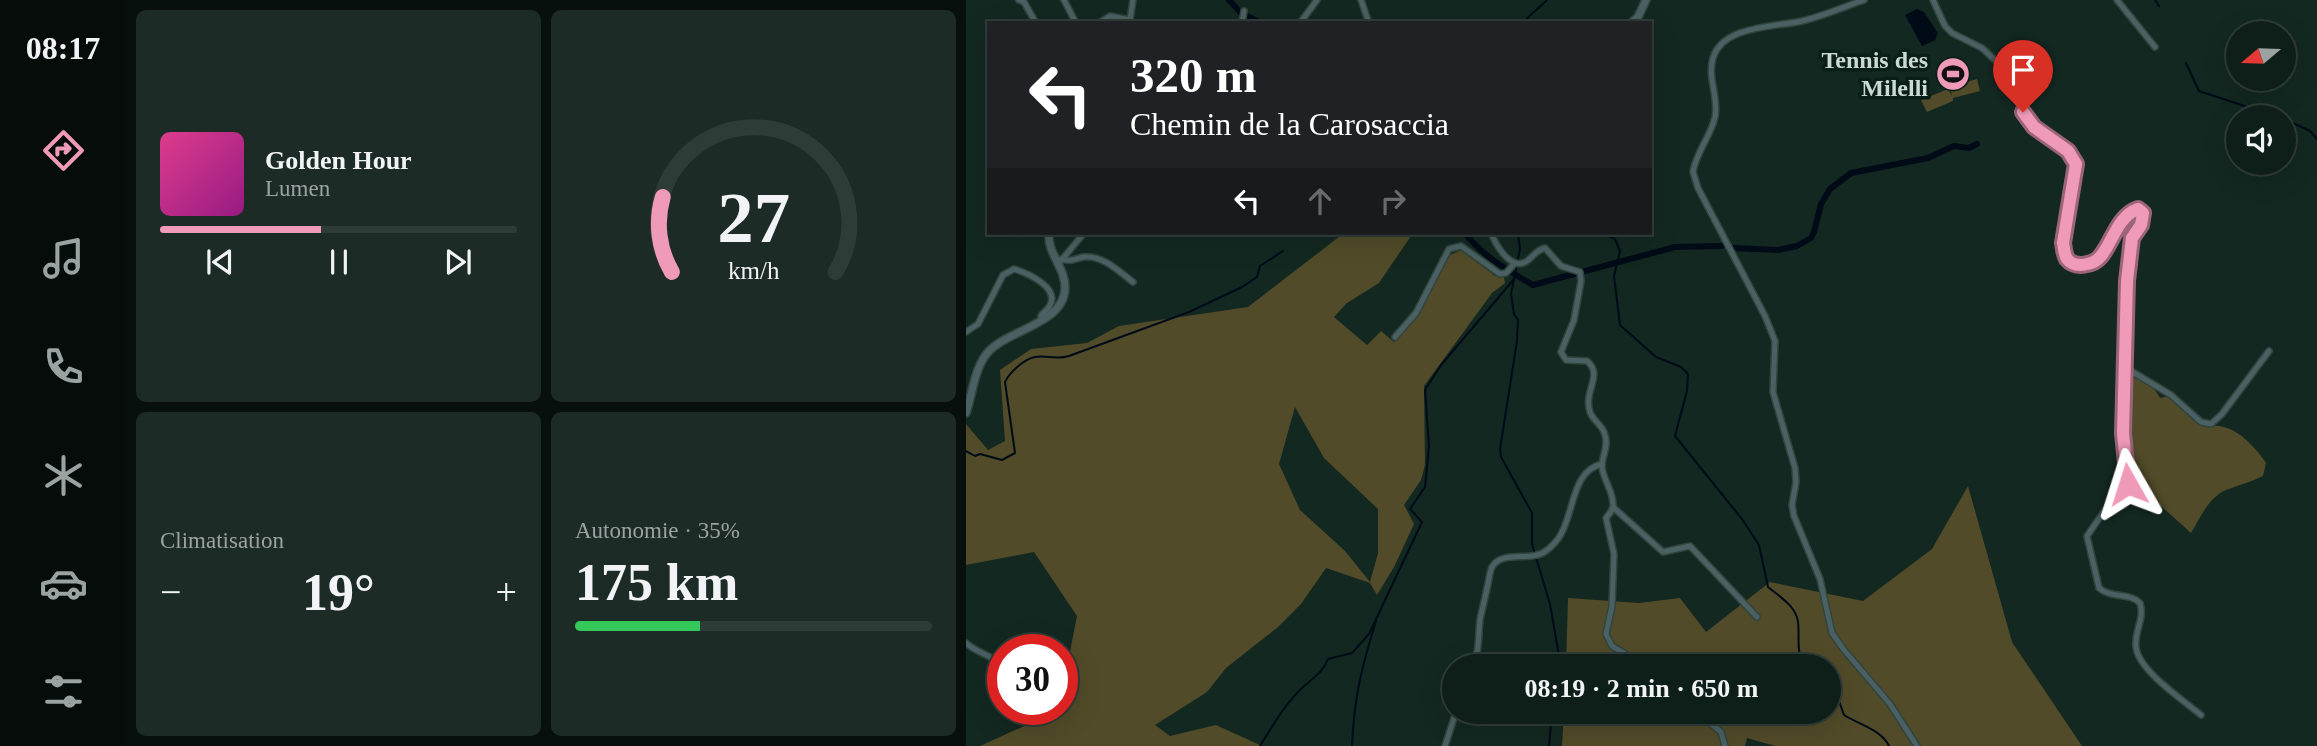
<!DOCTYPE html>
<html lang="fr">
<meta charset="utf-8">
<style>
:root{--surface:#0e1e19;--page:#1c2b26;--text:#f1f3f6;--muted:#9ba2a2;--line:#2e3c38;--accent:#ef9ab8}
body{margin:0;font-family:Georgia,serif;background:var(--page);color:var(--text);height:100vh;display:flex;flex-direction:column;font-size:26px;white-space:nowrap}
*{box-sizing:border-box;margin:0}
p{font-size:23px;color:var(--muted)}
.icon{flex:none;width:38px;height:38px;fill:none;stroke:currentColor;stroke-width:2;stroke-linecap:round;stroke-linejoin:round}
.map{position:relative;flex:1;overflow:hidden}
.drawer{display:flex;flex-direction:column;gap:10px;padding:10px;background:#08100e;width:840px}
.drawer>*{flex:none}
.guide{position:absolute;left:21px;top:21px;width:665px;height:214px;border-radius:0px;box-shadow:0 7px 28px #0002,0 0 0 2px var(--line);background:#202124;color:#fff;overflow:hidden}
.needle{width:46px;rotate:251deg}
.controls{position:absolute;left:1260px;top:21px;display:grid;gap:14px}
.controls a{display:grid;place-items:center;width:70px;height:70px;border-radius:50%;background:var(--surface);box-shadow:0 7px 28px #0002,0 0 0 2px var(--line);font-size:35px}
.speed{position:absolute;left:21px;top:634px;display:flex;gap:14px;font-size:35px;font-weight:700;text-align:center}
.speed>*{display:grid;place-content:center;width:91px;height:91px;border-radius:50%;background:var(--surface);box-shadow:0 7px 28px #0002,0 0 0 2px var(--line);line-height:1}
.speed .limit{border:10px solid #d22;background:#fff;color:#111}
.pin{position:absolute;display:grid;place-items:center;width:60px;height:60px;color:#fff;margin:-72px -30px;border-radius:50% 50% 50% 0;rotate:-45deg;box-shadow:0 0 7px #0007}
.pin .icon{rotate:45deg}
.me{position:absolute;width:77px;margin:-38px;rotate:354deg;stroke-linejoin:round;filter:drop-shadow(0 0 5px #0008)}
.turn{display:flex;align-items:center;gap:24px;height:147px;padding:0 28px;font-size:32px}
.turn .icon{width:91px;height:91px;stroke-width:2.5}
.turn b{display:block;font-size:49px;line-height:60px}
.lanes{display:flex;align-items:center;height:66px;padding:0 28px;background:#0003;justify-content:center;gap:35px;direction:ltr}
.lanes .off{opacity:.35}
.big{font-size:52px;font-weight:700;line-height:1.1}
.drawer .card{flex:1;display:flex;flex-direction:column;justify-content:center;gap:10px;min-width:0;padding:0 24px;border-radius:10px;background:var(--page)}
.drawer .dial{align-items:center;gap:0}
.dial svg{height:182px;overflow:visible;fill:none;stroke:var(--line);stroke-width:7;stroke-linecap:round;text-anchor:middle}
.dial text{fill:var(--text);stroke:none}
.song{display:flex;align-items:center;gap:21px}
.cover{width:84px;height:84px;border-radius:10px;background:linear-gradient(135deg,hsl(330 70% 55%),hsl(310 70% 35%))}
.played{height:7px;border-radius:4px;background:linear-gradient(90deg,var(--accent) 45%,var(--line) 45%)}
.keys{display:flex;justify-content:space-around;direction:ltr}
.heat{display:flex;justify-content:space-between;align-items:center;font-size:38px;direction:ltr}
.charge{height:10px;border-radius:5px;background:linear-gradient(90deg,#34c759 35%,var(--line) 0)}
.drawer .tiles{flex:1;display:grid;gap:10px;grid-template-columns:repeat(2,1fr)}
.trip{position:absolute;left:476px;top:654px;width:399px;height:70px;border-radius:35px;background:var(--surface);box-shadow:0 7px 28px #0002,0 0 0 2px var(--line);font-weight:700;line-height:70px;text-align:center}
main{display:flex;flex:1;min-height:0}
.tab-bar{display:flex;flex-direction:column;width:126px;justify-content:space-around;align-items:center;background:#060c0a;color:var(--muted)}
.tab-bar .icon{width:49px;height:49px}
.tab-bar .current{color:var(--accent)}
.tab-bar b{font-size:32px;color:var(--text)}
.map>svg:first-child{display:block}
.green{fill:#514b29;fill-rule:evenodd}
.water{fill:#000b17}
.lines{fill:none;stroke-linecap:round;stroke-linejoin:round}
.stream{stroke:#000b17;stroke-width:2}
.canal{stroke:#000b17;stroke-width:6}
.minor-casing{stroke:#31443d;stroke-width:8}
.tertiary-casing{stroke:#31443d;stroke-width:10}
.minor{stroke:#4a6062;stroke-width:5}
.tertiary{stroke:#4a6062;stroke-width:7}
.route-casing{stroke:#9b6478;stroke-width:18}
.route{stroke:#ef9ab8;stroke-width:12}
.labels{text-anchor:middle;stroke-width:7;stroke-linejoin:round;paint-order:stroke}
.poi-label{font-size:24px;font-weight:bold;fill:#ccd8d3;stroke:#091f17;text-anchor:end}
</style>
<main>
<nav class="tab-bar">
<b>08:17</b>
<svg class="icon current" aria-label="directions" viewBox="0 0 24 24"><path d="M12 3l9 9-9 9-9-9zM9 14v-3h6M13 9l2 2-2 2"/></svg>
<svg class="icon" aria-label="music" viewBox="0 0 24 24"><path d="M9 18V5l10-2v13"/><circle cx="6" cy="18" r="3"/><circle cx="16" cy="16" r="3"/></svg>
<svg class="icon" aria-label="phone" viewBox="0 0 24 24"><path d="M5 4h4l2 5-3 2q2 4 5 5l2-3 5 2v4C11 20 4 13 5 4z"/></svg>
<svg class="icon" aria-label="climate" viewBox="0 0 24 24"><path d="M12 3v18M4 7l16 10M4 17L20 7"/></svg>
<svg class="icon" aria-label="car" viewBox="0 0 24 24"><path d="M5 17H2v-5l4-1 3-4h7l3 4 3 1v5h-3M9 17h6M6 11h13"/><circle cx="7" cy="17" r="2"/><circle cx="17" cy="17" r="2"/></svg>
<svg class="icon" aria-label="filters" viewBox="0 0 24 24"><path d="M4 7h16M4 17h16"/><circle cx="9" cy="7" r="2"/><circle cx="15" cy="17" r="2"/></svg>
</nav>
<section class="drawer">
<div class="tiles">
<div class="card">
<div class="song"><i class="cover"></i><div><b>Golden Hour</b><p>Lumen</p></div></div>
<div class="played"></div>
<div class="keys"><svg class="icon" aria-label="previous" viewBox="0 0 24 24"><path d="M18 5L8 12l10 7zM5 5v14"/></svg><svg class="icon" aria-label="pause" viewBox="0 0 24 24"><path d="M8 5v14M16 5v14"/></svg><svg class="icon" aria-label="next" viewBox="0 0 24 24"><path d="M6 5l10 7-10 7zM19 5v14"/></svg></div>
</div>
<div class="card dial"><svg viewBox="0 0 100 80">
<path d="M14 69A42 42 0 1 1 86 69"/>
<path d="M14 69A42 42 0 0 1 10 36" stroke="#ef9ab8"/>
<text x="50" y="56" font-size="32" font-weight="700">27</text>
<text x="50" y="72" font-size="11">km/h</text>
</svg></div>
<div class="card"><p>Climatisation</p>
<div class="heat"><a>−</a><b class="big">19°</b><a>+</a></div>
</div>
<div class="card"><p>Autonomie · 35%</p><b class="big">175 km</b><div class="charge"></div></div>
</div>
</section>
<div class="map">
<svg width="1351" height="746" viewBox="0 0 1351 746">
<rect width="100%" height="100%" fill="#132821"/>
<!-- green -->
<g class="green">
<polygon points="1011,79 1014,91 987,98 987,101 961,112 955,100 982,89 986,96 984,87"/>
<path d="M378 233H447L413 283 381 303 368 317 401 345 415 331 428 342 444 325 484 255 495 250 529 276 538 277 539 283 526 293 458 386 459 465 455 480 438 505 448 524 428 567 411 595 404 583 360 568 335 604 312 627 260 668 241 692 189 725 204 736 250 725 296 746H14L96 709V692L111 616 68 552 0 565V424L22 450 39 441 34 370 65 349 121 343 153 326 282 307ZM329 407 358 458 412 509V553L404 582 379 551 334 510 313 464Z"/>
<path d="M1165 376C1176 381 1189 386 1194 398L1203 396 1235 426C1241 427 1247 426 1252 426 1271 427 1290 448 1300 463L1297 476C1285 482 1273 485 1260 490 1243 497 1234 518 1225 533L1165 479C1161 451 1152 401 1165 376Z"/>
<polygon points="1002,486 1046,642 1116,746 809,746 781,738 779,746 596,746 598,712 863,712 863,667 600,667 602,598 673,603 714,598 740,632 804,582 897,601 966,549"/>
</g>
<!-- water -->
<polygon class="water" points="951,9 958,12 972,33 969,40 956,46 939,15"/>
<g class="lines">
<!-- stream -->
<g class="stream">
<polyline points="1189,0 1193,6"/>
<polyline points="556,23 581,0"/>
<polyline points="1220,63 1233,91 1312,117"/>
<polyline points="1318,119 1344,131 1351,139"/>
<polyline points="552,233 554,249 545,294 548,314 552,320 551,341 534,449 535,457 566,513 566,544 584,604 595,667"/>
<path d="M637 233 649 239 654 251 648 276 654 325 690 357 715 367 722 374 721 391 709 436 776 519 793 545 802 587C814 597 830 606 832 622 834 638 829 653 840 667"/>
<path d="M0 451 9 456 14 454 36 460 49 453 39 382C44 372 58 359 69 357 80 355 91 360 103 356L223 312 276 287 291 277 294 266 317 251"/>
<path d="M863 690 873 701 878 715C892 724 916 730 923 746"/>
<path d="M294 746C306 727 317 707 333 691 344 679 356 675 362 659L386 653 403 634 456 522 444 509 459 487 463 446 459 390 475 365 549 278"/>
<path d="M386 746C388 697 396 666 410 621"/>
<polyline points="583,746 586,712"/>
</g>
<!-- canal -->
<g class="canal">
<polyline points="263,0 275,13 295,23"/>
<path d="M499 233C516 256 543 271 567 285L709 247 756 246"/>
<polyline points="767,248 812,250 831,246 845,238 848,232 855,204 864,189 885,173 962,158 988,146 1003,148 1011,144"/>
</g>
<!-- minor casing -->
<g class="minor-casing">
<g id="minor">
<polyline points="53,0 58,2 70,23"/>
<polyline points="98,0 110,23"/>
<polyline points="395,0 403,23"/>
<path d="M898 0C878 7 857 16 836 21 810 27 757 25 747 58 741 77 753 98 749 117 745 136 730 152 727 172L732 188 799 316 809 341 807 392 829 468 830 482 826 505 828 516 854 579 866 633 878 650 924 704 951 746"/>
<path d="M967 0 979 26 986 33 1016 48 1031 62 1040 74 1057 112 1068 127 1107 157C1114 177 1075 277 1121 264 1146 257 1147 218 1172 209L1177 213 1175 224 1166 238 1161 281 1157 433 1162 484 1141 507 1121 536 1133 588C1146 599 1163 592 1174 603 1179 619 1168 631 1170 647 1172 670 1217 700 1235 715"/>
<polyline points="1151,0 1189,47"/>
<polyline points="133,23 144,16 164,20 167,0"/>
<polyline points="276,23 278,11"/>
<polyline points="334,23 351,0"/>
<path d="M525 233C530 245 545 272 561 261 568 256 570 250 579 248L595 266 614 272 615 281 608 320 595 352 600 360 621 361C638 375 617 391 624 412 627 421 637 425 639 435 643 446 636 455 636 467 637 479 647 491 647 504 648 509 644 513 640 518L648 554 646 606 640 634 646 646 680 667"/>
<path d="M95 259C105 262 109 259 117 257 135 254 154 272 167 282"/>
<polyline points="94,262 118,233"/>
<path d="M0 332 12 324 37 275 48 269C61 273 96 288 83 307 80 311 77 313 75 316L78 319"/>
<polyline points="429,337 450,313 483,249 495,246 534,274 540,273 549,263"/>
<polyline points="1160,368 1205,395 1235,422 1245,424 1256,414 1303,351"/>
<polyline points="648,508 697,552 724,546 791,617"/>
<path d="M0 643C10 652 25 656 37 664"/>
<path d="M506 667C514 651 512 636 514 620 516 609 519 599 521 588 523 582 523 573 526 567 534 552 558 559 571 555 580 553 586 546 592 539 609 516 604 471 636 464"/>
<polyline points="731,712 755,732 759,746"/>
<polyline points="479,746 490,712"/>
</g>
</g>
<!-- tertiary casing -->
<g class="tertiary-casing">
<g id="tertiary">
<polyline points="665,23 672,17 680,0"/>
<path d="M0 413C6 395 8 372 19 356 36 330 97 326 99 289 100 268 81 254 83 233"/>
</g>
</g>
<!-- minor -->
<use href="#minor" class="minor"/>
<!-- tertiary -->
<use href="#tertiary" class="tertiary"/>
</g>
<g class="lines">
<!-- route casing -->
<g class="route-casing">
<path id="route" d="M1057 112 1068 127 1102 151 1110 164 1097 243C1098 248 1098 254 1101 259 1109 269 1128 265 1135 256 1147 241 1152 216 1172 209L1177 213 1175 225 1166 238 1161 281 1157 433 1162 484"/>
</g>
<!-- route -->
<use href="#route" class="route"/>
</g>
<!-- icons -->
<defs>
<g id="stadium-disc" transform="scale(1.75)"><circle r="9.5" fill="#ef9ab8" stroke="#091f17"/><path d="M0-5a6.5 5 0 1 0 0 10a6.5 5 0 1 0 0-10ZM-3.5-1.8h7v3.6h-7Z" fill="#111"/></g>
</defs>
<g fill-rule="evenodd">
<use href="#stadium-disc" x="987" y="74"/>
</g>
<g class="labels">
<!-- poi labels -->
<g class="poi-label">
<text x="962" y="68">Tennis des<tspan x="962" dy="28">Milelli</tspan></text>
</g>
</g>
</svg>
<div class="controls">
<a><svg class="needle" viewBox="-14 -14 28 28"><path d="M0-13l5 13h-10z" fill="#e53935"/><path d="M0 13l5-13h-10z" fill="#9ba2a2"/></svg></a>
<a><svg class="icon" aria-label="sound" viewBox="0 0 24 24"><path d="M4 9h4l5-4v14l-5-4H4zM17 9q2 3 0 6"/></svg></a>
</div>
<div class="speed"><div class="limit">30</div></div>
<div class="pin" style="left:1057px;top:112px;background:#d93025"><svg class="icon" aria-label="arrive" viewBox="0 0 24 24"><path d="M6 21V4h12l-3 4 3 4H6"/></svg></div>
<svg class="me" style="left:1162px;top:484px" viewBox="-20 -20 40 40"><path d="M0-17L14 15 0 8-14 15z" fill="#ef9ab8" stroke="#fff" stroke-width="4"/></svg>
<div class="trip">08:19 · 2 min · 650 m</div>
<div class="guide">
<div class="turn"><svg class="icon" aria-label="left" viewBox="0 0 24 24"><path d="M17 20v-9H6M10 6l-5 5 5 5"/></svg><div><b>320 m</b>Chemin de la Carosaccia</div></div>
<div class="lanes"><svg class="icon" aria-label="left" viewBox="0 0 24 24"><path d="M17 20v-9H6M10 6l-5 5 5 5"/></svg><svg class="icon off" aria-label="ahead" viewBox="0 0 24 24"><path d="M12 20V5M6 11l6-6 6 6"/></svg><svg class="icon off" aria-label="right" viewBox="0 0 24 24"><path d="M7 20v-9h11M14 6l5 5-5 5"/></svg></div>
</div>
</div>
</main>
